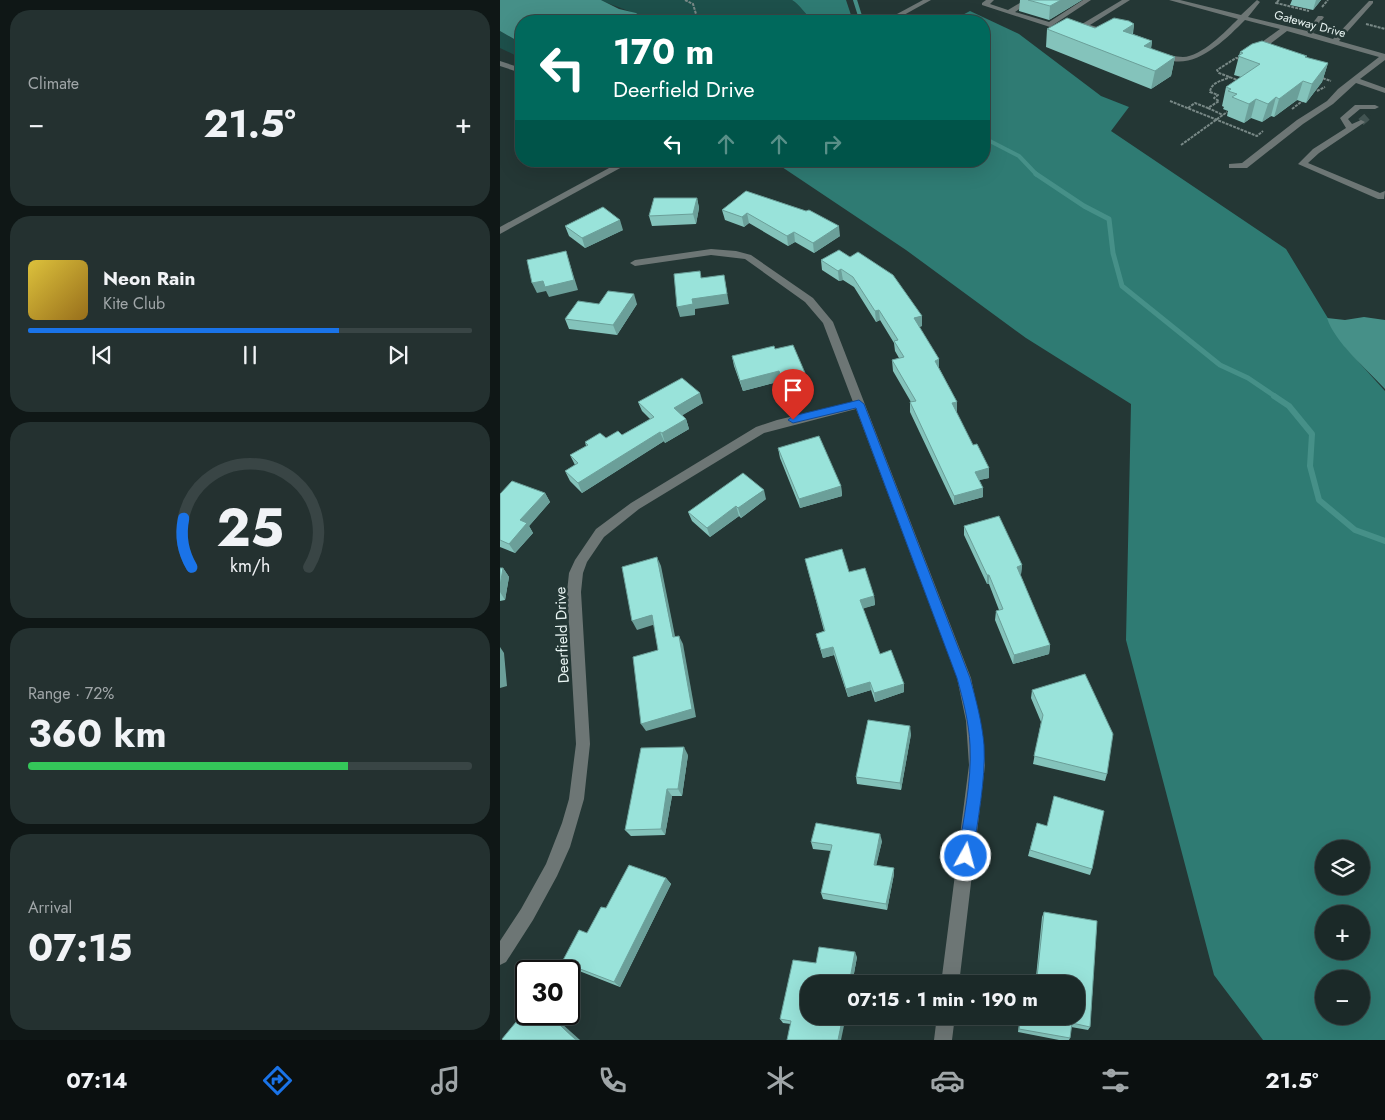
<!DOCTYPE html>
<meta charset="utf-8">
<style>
:root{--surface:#1b2928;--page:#243130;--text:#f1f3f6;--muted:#a0a6a8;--line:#394545;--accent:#1a73e8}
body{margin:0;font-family:Jost,sans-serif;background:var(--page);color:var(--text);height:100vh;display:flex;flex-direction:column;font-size:19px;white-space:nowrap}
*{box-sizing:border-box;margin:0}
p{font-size:16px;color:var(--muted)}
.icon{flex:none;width:28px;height:28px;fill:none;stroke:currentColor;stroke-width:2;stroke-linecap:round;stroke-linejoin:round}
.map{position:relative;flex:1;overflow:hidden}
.panel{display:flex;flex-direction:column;gap:10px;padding:10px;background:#0f1716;width:500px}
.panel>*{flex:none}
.hud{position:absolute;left:15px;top:15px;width:475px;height:152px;border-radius:20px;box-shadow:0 5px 20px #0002,0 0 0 1px var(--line);background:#00695c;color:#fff;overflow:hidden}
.tools{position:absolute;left:815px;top:840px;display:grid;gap:10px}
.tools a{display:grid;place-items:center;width:55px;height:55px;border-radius:50%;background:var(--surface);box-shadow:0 5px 20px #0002,0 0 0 1px var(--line);font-size:25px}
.speed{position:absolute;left:15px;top:960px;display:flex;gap:10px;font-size:25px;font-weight:700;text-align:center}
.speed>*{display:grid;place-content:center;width:65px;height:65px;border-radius:50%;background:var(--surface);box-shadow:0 5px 20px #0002,0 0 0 1px var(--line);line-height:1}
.speed .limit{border:2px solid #111;border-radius:8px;background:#fff;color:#111}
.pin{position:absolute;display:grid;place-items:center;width:42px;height:42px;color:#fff;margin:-51px -21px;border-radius:50% 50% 50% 0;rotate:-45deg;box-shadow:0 0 5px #0007}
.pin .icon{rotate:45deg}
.me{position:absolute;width:55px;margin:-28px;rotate:7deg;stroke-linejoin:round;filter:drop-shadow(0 0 4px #0008)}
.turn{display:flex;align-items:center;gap:18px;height:105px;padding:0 15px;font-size:22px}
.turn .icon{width:65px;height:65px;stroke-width:2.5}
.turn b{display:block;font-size:35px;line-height:42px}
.lanes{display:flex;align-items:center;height:48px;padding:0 15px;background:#0003;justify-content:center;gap:25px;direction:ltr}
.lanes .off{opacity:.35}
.big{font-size:38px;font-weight:700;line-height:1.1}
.panel .widget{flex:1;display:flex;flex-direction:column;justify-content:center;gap:8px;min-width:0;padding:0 18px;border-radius:20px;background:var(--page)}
.panel .dial{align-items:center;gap:0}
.dial svg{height:130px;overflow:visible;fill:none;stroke:var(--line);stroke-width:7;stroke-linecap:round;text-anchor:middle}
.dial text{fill:var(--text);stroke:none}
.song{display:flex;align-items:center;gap:15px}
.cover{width:60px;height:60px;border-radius:8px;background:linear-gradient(135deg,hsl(50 70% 55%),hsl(40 70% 35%))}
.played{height:5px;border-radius:2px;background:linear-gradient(90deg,var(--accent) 70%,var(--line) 70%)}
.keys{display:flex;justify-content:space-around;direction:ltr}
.heat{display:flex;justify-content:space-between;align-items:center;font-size:28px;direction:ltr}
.charge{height:8px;border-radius:4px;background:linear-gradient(90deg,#34c759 72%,var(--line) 0)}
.trip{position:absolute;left:300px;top:975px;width:285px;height:50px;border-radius:20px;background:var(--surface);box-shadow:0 5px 20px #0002,0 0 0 1px var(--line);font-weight:700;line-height:50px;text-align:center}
.menu{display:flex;height:80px;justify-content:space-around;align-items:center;background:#0b1010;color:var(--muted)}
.menu .icon{width:35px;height:35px}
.menu .on{color:var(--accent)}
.menu b{font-size:22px;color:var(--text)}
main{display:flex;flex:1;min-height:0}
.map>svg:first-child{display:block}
.green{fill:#1d504b}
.forest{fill:#2f7b73;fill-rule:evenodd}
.water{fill:#469088}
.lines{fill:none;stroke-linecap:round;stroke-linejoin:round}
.stream-far2{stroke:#469088;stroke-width:4}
.stream-far1{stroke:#469088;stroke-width:5}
.stream{stroke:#469088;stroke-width:6}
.minor-tunnel{stroke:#425452;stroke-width:8;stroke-dasharray:8 4;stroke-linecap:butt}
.path{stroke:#788886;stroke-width:2;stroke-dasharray:3 1;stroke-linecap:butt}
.minor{fill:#6d7675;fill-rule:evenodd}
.wall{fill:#84c3bb}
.shaded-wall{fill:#6b9f99}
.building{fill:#99e3da;stroke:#6b9f99}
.route{fill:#1a73e8;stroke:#114b97}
.labels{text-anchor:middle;stroke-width:5;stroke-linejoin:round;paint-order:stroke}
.far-street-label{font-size:12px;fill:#e9f5f3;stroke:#243735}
.street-label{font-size:15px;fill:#e9f5f3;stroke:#243735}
</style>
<main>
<section class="panel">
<div class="widget"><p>Climate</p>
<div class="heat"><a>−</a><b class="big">21.5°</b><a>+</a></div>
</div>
<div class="widget">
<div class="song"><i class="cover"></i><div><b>Neon Rain</b><p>Kite Club</p></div></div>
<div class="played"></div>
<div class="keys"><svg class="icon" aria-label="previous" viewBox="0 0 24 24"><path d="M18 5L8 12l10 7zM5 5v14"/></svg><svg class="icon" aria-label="pause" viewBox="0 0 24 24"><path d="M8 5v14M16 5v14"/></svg><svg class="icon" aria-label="next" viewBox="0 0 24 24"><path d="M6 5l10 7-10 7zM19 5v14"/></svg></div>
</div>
<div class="widget dial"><svg viewBox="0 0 100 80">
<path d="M14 69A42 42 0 1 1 86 69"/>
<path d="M14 69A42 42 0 0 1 9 39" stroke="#1a73e8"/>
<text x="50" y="56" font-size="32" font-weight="700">25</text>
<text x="50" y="72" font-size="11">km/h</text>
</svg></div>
<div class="widget"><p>Range · 72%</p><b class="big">360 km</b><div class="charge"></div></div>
<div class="widget"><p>Arrival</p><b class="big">07:15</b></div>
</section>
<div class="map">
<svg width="885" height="1040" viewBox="0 0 885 1040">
<rect width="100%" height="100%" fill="#243735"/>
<!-- green -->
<g class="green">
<path d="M101 0H292C300 5 306 15 313 21H142L144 20C132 10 115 7 101 0Z"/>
<polygon points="0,31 21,43 21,58 0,48"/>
</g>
<!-- forest -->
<g class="forest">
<path d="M292 0H346L353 21H313C306 15 300 5 292 0Z"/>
<path d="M470 11 519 34 601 96 629 107 611 131 786 249 846 348 885 391V1040H763L714 975 626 640 631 404 526 338 406 250 273 161H484V21H451ZM824 849H861V886H824ZM824 914H861V951H824ZM824 979H861V1016H824Z"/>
</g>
<!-- water -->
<g class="water">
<polygon points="0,0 101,0 119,9 136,13 144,19 142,21 21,21 21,43 0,31"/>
<path d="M864 317 885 320V389C867 369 835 343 827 318L845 320Z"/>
</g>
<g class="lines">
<!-- stream-far2 -->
<g class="stream-far2">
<polyline points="355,0 361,19 364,21"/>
<polyline points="484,138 519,156 537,175"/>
</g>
<!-- stream-far1 -->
<polyline class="stream-far1" points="536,174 584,206 609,219 613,253 622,286 720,365 748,378 776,397"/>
<!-- stream -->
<polyline class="stream" points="774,396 789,406 812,434 810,466 819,500 855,530 885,541"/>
<!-- minor-tunnel -->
<polyline class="minor-tunnel" points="861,122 870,114"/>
<!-- path -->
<g class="path">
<polyline points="185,0 193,4 196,14 194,21"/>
<polyline points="779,0 776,3 809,11"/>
<polyline points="822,7 828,0"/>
<polyline points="866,24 885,29"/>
<polyline points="819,77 831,81"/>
<polyline points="740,81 719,73 717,70 736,58 741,59"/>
<polyline points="817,91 825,87"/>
<polyline points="670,101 757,136 763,131"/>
<path d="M688 108 695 103 708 108 719 101 714 98 718 95 710 92C711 82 722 81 730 77"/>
<polyline points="708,108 723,115"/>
<polyline points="792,109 805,99"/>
<polyline points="681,145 727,112"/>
</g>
<!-- minor -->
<g class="minor">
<polygon points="423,0 431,0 393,21 384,21"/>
<polygon points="486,0 494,0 490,4 508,10 525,0 533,0 515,12 549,22 583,0 591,0 550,27 482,5 482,3"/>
<polygon points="622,0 630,0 590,25 604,29 604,33 586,30 582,24"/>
<path d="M669 0H680L741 15 757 0 760 2 748 17 807 31 818 16H822L824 17 813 33 833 39 869 1H873V3L839 41 885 54V60L860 79 885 88V93L856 83 833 104 803 124 747 168H729V164L742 163 797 120 827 101 838 89 879 57 787 31 757 54H751V50L780 29 745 20C723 42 689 77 656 54L660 52C668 54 675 57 683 57 701 57 726 31 738 19Z"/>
<polygon points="0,61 21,68 21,73 0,66"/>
<polygon points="855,105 875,105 879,107 875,109 860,109 848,119 852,124 861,120 865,122 819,153 808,163 880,193 885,191 884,199 878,199 798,164 813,149 846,128 840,118"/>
<polygon points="122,161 133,161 0,234 0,227"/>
<polygon points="211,249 236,251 251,255 313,298 333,322 471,678 480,721 485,765 459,984 441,984 469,765 466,721 457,678 356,409 264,433 139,509 104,537 87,562 83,573 81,592 90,744 84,799 70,847 57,876 33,920 6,962 0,965 0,941 21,909 46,864 62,823 69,799 76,744 67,592 69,573 75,560 96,529 131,503 256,427 277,420 353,402 323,323 305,302 245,259 211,255 135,266 130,263 135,260"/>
<polygon points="437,1016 455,1016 452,1040 434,1040"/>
</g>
</g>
<!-- wall -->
<g class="wall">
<polygon points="520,0 582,0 549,20 519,11"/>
<polygon points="792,0 821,0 813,10 790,5"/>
<polygon points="634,24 633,34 652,41 651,49 675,57 671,76 651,89 546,47 547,29 595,28"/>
<polygon points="740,52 806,58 828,63 822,82 806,103 797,100 774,117 771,116 762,122 751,118 744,123 727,116 728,111 723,109 724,107 722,106 726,87 741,77 734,75"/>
<polygon points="246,191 340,236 314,253 295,242 288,246 249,223 244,227 225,220 222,210"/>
<polygon points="197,198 199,208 196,224 152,226 149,216"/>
<polygon points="65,226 123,230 85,248 69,236"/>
<polygon points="339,250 422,326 419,327 439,359 439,368 457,402 456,412 489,478 479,480 483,497 454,505 410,412 410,402 411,402 393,371 392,360 399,358 395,351 394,343 380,320 376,322 354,287 343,280 339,281 322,270 321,260"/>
<polygon points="137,304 117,335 69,329 65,319"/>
<polygon points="275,349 306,383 284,389 281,381 243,391 234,366 232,356"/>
<polygon points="138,402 203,403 182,415 186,419 189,429 165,443 164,441 82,493 70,481 65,471 75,465 70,455 86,446 85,442 122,435 150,419 142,411"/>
<polygon points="278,448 341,486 342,496 300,508 280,458"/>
<polygon points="45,493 50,502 29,526 33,533 15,553 0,547 0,494"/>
<polygon points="266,499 241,518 239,516 210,537 192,521 188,512"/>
<polygon points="464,526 522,565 521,574 520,574 550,645 549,654 513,664 495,620 496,611 499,610 489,584 487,584 464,535"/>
<polygon points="305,559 349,572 374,596 375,605 363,608 380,654 404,692 375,702 371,690 348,697 334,655 323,658 318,642 316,634 324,631"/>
<polygon points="0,568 3,568 9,577 5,600 0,601"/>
<polygon points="532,690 607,774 605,781 533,764 541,722 531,698"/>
<polygon points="411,734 401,790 357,784 356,777"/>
<polygon points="188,755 182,796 172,796 165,835 131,836 125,830"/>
<polygon points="537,823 547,826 592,869 590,875 528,856"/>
<polygon points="382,841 376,865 394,868 394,874 387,910 323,899 321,893 331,851 313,849 311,842"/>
<polygon points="166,878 171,884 120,987 69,967 62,962 87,933 106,908"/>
<polygon points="544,912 597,921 590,1027 588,1030 571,1027 570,1038 569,1040 559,1040 518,1032 520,1016 576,1016 576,984 523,984 525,975 536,977 542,917"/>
<polygon points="357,957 352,984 309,984 291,1024 283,1023 280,1019 316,963"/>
</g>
<!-- shaded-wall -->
<g class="shaded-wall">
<polygon points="561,0 582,0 549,20 550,6"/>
<polygon points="816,0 821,0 813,10"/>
<polygon points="634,24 631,42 623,31"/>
<polygon points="652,41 649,59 644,46"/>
<polygon points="675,57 671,76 651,89 655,71"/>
<polygon points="828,63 822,82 806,103 812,84"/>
<polygon points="803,81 797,100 774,117 779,99"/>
<polygon points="776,97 771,116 762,122 768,104"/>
<polygon points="756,99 751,118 744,123 749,104"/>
<polygon points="197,198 199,208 196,224 193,214"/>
<polygon points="247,213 249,223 244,227 242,217"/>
<polygon points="120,220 123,230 85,248 82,238"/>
<polygon points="339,226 340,236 314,253 313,243"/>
<polygon points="294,232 295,242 288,246 287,236"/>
<polygon points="66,251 69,261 78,290 49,297 46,291 37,293 32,283"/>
<polygon points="341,269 343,280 339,281 338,271"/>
<polygon points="224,275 229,304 195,309 195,315 180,317 177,307 192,299"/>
<polygon points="134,294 137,304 117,335 113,325"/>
<polygon points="379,310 380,320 376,322 375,311"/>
<polygon points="422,316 422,326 414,328 414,318"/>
<polygon points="439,359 439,369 435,361"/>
<polygon points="279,371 281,381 243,391 240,381"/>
<polygon points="305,373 306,383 284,389 282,379"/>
<polygon points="200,393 203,403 178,418 174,408"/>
<polygon points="457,402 457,412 452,413 452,403"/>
<polygon points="186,419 189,429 165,443 162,433"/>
<polygon points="160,432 164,441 82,493 78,483"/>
<polygon points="489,468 489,478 475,481 475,472"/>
<polygon points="341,486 342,496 300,508 299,499"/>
<polygon points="483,488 483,497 454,505 454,496"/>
<polygon points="264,490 266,499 241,518 238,508"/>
<polygon points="45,493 50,502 29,526 33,533 15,553 9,544 20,520"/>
<polygon points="236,506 239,516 210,537 207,528"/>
<polygon points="157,557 161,566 177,646 173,637"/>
<polygon points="522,565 521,574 515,576 517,567"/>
<polygon points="3,568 9,577 5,600 0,592 0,586"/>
<rect x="487" y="575" width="2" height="9"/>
<polygon points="374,596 375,605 362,609 360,600"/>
<polygon points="152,615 156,624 137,630 132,621"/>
<polygon points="179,636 183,644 196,717 146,731 141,724"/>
<polygon points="550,645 549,654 513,664 514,655"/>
<polygon points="0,647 4,653 7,686 0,688"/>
<polygon points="333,647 334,655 323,658 321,650"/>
<polygon points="370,682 371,690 348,697 346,689"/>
<polygon points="404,684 404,692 375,702 374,693"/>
<polygon points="410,726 411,734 401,790 400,783"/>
<polygon points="184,747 188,755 182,796 178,789"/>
<polygon points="167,789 172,796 165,835 161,829"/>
<polygon points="380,834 382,841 375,871 374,865"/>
<polygon points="394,868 394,874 387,910 386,904"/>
<polygon points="166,878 171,884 120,987 114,982"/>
<polygon points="355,952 357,957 352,984 349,984"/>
<polygon points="48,1014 51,1014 80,1040 76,1040"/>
<polygon points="343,1016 346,1016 341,1040 338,1040"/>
</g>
<!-- building -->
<g class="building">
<polygon points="528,0 561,0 550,6"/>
<polygon points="567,18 595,28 614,18 629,21 634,24 623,31 652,41 644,46 675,57 655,71 547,29"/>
<polygon points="762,41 807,56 805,57 828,63 812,84 803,81 779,99 776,97 768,104 756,99 749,104 732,97 737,94 728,91 731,89 726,87 760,64 738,56 743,53 740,52 752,44"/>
<polygon points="246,191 306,211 309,210 339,226 313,243 294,232 287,236 247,213 242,217 222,210"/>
<polygon points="154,198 197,198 193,214 149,216"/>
<polygon points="103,207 120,220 82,238 65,226"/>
<polygon points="339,250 350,257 358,252 393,275 422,316 414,318 439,359 435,361 457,402 452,403 473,445 477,444 489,468 475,472 483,488 454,496 410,402 416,401 392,360 404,357 394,341 398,340 379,310 375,311 353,277 341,269 338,271 321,260"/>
<polygon points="66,251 74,280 45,287 43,281 32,283 27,260"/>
<polygon points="200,271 201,278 224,275 227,294 192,299 193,304 177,307 174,274"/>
<polygon points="108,291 134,294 113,325 65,319 78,301 99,304"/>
<polygon points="293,345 305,373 282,379 279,371 240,381 232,356 274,346 275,349"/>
<polygon points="182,378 200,393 174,408 186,419 162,433 160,432 78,483 65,471 78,463 70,455 88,445 85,442 100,433 106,438 118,431 122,435 154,417 138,402"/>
<polygon points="319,436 341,486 299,499 278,448"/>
<polygon points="243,473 264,490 238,508 236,506 207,528 188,512"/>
<polygon points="12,481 45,493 20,520 27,523 9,544 0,540 0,494"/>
<polygon points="499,516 522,565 517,567 550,645 514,655 496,611 503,609 489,575 487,575 464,526"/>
<polygon points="342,549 349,572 365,568 374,596 360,600 380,654 391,650 404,684 374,693 370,682 346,689 333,647 321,650 316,634 325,631 305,559"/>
<polygon points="157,557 173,637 179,636 192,709 141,724 133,657 158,650 152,615 132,621 122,567"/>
<polygon points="0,568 3,568 0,586"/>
<polygon points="585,674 613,734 607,774 534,756 543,715 532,690"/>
<polygon points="368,720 410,726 400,783 356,777"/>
<polygon points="184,747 178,789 167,789 161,829 125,830 141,748"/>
<polygon points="554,796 604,811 592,869 530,850 537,823 547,826"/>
<polygon points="316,823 380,834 374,865 394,868 386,904 321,893 332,845 311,842"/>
<polygon points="129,865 166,878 114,982 62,962 79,930 87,933 101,907 106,908"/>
<polygon points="544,912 597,921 590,1027 572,1023 570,1038 519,1029 521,1016 576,1016 576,984 524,984 525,975 537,977"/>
<polygon points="319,947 355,952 349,984 309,984 309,1016 343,1016 338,1040 287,1040 291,1021 280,1019 293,960 316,963"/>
<polygon points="26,1010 26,1014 48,1014 76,1040 3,1040 2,1039"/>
</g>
<!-- route -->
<path class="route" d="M359 400 364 404 470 678C476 700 482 722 484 745 486 780 477 821 473 856L471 861 466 863 460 861 458 856C463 820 472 782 470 745 469 722 463 700 457 678L356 408 293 423 288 420 293 416Z"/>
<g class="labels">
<!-- far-street labels -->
<g class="far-street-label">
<text transform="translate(810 24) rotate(15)" y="4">Gateway Drive</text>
</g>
<!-- street labels -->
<g class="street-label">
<text transform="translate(62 635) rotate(-92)" y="5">Deerfield Drive</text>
</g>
</g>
</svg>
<div class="tools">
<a><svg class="icon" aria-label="layers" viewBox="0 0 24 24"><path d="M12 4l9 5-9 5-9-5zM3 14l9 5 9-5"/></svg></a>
<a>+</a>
<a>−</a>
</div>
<div class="speed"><div class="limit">30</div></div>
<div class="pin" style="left:293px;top:420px;background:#d93025"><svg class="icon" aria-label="arrive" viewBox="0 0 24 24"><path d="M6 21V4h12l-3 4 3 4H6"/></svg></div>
<svg class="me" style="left:466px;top:856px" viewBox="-20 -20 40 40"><circle r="17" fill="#1a73e8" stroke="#fff" stroke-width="3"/><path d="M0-11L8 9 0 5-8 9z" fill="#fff"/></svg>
<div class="trip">07:15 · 1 min · 190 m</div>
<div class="hud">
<div class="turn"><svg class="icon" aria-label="left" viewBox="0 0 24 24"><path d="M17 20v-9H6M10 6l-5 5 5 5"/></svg><div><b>170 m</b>Deerfield Drive</div></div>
<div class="lanes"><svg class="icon" aria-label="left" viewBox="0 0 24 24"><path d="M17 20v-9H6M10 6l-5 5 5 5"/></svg><svg class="icon off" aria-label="ahead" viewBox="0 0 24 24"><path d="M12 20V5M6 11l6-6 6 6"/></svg><svg class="icon off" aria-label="ahead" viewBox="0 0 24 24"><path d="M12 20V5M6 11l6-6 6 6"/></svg><svg class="icon off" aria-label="right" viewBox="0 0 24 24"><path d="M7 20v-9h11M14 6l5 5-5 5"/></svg></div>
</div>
</div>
</main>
<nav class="menu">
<b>07:14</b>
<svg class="icon on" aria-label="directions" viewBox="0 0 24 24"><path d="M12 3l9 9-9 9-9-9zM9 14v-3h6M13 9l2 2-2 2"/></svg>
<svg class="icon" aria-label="music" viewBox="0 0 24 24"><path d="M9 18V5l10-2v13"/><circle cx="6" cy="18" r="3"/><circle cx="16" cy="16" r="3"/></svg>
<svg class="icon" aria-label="phone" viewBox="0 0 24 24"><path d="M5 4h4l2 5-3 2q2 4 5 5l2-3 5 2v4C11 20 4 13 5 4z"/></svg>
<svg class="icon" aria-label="climate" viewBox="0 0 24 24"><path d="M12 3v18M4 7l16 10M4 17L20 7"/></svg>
<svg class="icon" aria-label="car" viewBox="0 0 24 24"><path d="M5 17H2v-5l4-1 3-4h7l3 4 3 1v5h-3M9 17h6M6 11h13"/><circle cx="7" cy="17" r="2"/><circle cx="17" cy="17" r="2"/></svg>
<svg class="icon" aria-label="filters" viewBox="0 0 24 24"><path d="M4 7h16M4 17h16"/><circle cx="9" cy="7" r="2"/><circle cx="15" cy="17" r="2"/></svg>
<b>21.5°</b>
</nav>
